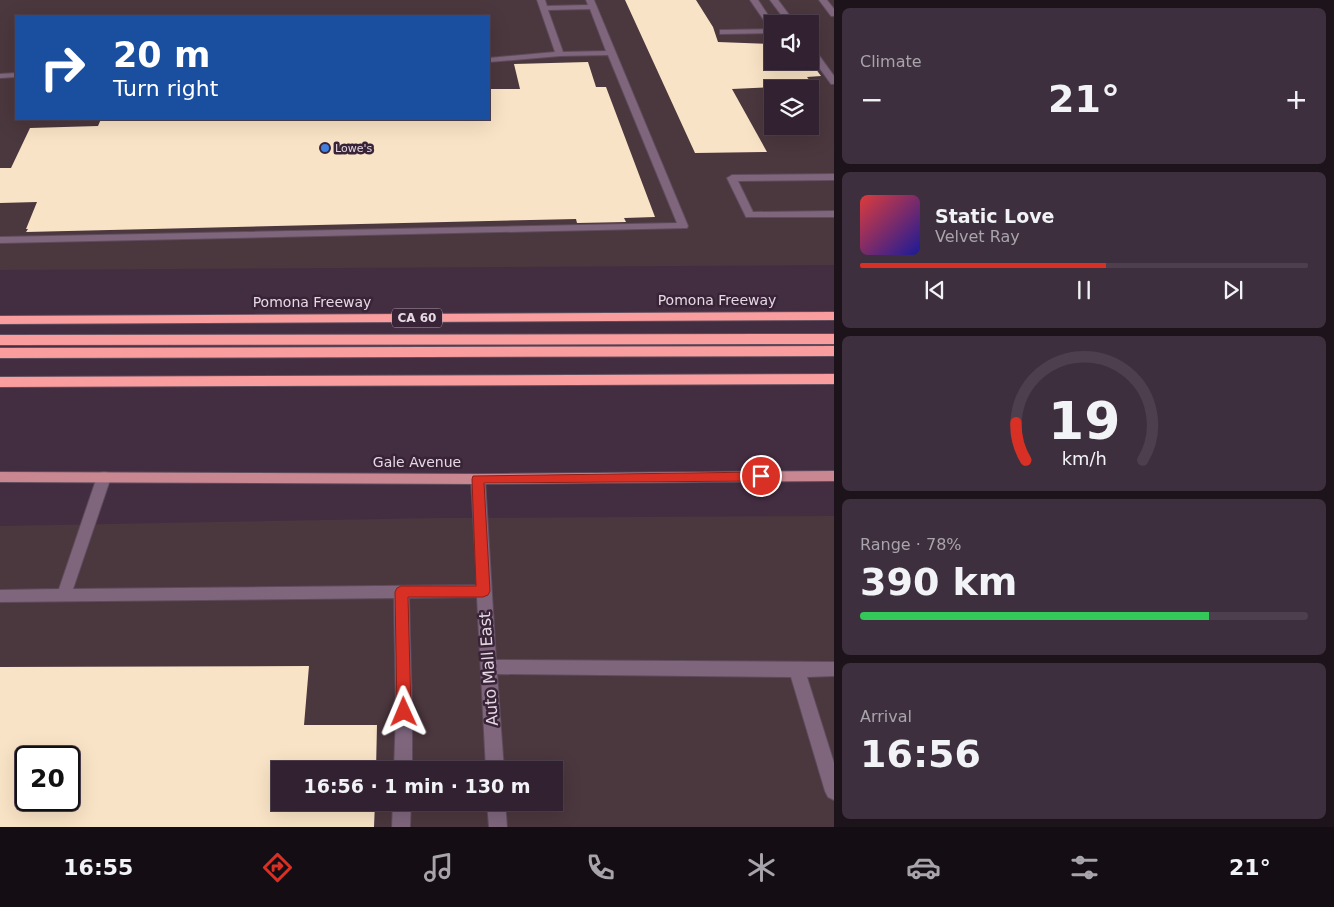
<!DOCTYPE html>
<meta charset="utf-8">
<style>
:root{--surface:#322231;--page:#3d2f3d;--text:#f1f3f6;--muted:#a8a4ab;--line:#4d3f4d;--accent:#d93025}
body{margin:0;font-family:"DejaVu Sans",sans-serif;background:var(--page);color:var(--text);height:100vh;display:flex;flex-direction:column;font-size:19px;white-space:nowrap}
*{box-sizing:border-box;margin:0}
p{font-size:16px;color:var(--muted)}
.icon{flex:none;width:28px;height:28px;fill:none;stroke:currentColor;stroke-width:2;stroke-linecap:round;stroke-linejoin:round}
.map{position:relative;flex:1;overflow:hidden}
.sheet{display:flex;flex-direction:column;gap:8px;padding:8px;background:#1c131b;width:500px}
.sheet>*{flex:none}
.top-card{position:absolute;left:15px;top:15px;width:475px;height:105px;border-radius:0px;box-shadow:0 5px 20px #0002,0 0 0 1px var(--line);background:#1a4fa0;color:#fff;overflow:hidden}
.controls{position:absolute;left:764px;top:15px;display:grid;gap:10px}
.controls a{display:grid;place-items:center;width:55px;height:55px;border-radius:0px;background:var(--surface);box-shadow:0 5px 20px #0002,0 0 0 1px var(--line);font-size:25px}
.speed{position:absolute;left:15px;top:746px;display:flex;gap:10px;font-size:25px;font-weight:700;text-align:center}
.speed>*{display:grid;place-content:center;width:65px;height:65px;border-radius:50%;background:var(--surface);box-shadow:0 5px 20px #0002,0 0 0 1px var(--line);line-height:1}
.speed .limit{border:2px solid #111;border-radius:8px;background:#fff;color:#111}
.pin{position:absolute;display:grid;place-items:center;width:42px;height:42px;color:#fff;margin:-21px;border:2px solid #fff;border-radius:50%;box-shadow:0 1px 5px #0007}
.me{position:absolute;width:55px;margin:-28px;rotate:359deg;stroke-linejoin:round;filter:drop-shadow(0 0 4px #0008)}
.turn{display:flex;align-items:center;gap:18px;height:105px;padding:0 15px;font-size:22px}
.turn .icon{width:65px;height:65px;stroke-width:2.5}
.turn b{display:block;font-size:35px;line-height:42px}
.big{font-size:38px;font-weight:800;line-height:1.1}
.sheet .widget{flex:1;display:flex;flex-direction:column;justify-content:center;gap:8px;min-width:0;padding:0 18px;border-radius:8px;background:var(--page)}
.sheet .dial{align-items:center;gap:0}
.dial svg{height:130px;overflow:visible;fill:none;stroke:var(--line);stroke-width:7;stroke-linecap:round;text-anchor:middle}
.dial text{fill:var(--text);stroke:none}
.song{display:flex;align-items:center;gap:15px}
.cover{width:60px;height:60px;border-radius:8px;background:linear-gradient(135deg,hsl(0 70% 55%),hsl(240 70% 35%))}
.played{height:5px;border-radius:2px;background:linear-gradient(90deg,var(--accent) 55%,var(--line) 55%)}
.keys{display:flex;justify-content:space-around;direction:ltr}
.heat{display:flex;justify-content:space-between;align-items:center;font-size:28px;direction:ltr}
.charge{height:8px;border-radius:4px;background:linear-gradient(90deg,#34c759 78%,var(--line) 0)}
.trip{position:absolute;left:271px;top:761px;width:292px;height:50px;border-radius:0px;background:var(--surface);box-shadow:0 5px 20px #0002,0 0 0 1px var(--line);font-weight:800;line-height:50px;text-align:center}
.tabs{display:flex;height:80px;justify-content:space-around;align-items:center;background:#140e14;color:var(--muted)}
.tabs .icon{width:35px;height:35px}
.tabs .current{color:var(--accent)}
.tabs b{font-size:22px;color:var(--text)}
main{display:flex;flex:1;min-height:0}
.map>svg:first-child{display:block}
.commercial{fill:#4b373e;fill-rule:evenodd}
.building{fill:#f9e3c6;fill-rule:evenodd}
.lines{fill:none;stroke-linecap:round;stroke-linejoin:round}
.minor-casing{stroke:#5e4c5c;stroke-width:2}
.major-casing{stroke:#5e4c5c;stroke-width:2}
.highway-casing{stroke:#5e4c5c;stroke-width:2}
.minor{fill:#7f667d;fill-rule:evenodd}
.major{fill:#c98791;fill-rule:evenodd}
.highway{fill:#fa9d9e;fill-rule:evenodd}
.route{fill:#d93025;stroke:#8d1f18}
.shop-dot{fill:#3f7fe0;stroke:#382337;stroke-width:2}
.labels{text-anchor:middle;stroke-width:5;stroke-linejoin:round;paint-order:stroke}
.far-poi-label{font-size:11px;fill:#e6d8e4;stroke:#382337;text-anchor:start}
.shield{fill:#382337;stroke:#b2a2b0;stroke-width:1}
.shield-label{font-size:12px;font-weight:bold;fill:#e6d8e4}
.street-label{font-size:14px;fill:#e6d8e4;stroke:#382337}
.near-street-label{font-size:16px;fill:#e6d8e4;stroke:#382337}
</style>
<main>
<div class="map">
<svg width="834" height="827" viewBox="0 0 834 827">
<rect width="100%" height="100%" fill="#432d41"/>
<!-- commercial -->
<g class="commercial">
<path d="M0 0H834V265L0 270ZM16 16H489V119H16ZM772 24H810V61H772ZM772 89H810V126H772Z"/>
<path d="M834 516V827H0V526L437 518ZM26 758H69V800H26ZM280 770H555V802H280Z"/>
</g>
<!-- building -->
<g class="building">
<polygon points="625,0 696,0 713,27 718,42 772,44 772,61 810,61 821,76 807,77 813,85 732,89 767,152 695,153"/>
<polygon points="588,62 596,87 606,87 655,217 624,218 626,222 577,223 576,219 26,232 28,229 26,229 37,202 0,203 0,168 11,168 30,128 98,126 101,119 489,119 489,89 520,89 514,64"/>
<path d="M309 666 304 725H377L376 770H280V802H375L374 827H0V667ZM26 758H69V800H26Z"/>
</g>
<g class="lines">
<!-- minor casing -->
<g class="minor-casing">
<g id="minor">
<path d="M537 0H545L547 6 588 5 586 0H594L688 226 687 228 0 243V237L677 223 608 55 560 56 489 62V58L555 52ZM590 9 606 51 563 52 548 10Z"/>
<polygon points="750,0 758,0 774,24 772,33 720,34 720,30 723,30 770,29"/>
<polygon points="770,0 778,0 796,24 788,24"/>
<polygon points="819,0 827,0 834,9 834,16 831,16"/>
<polygon points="810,47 813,47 834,76 834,84 831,84 810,55"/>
<polygon points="16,73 16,77 0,78 0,74"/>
<polygon points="834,174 834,180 738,181 753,212 834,211 834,217 746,217 727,178 732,175"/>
<polygon points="104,472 109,473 111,477 73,589 477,585 471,479 473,475 483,475 485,479 496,660 834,662 834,676 807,677 834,763 834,800 828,797 825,791 791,677 497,674 504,770 486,770 477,597 409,598 412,712 412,770 394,770 396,712 394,598 0,602 0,590 59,589 97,477 99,473"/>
<polygon points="393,802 411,802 410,827 392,827"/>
<polygon points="487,802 505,802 507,827 489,827"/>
</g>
</g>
<!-- major casing -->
<g class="major-casing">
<polygon id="major" points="834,471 834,481 478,484 0,482 0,472 478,474"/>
</g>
<!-- highway casing -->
<g class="highway-casing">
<g id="highway">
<polygon points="834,312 834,320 0,324 0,316"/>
<polygon points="834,334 834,344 0,345 0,335"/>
<polygon points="834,346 834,356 0,358 0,348"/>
<polygon points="834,374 834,384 0,387 0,377"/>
</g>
</g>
<!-- minor -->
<use href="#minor" class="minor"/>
<!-- major -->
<use href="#major" class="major"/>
<!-- highway -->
<use href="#highway" class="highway"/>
</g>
<!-- route -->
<polygon class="route" points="761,472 765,473 767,476 765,480 761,481 484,483 490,591 488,595 483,597 408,597 411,712 409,717 404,719 399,717 397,712 395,592 397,588 401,586 476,586 472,479 473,476"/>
<!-- markers -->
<circle class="shop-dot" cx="325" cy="148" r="5"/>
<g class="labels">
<!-- far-poi labels -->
<g class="far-poi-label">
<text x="335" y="152">Lowe's</text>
</g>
<!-- shield labels -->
<rect class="shield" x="392" y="308.5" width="50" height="19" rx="4"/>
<g class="shield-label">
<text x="417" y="322">CA 60</text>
</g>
<!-- street labels -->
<g class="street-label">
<text x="717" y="305">Pomona Freeway</text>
<text x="312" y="307">Pomona Freeway</text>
<text x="417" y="467">Gale Avenue</text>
</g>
<!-- near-street labels -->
<g class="near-street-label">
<text transform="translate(488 669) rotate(-94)" y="6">Auto Mall East</text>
</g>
</g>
</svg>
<div class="controls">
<a><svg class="icon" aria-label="sound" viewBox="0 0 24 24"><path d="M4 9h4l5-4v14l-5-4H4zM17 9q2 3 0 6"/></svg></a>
<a><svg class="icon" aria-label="layers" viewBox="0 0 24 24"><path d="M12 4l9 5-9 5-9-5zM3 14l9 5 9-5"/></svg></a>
</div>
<div class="speed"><div class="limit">20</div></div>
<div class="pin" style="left:761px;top:476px;background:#d93025"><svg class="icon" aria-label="arrive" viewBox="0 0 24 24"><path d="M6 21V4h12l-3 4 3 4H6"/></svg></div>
<svg class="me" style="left:404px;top:712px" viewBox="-20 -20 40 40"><path d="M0-17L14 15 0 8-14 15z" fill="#d93025" stroke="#fff" stroke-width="4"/></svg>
<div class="trip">16:56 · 1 min · 130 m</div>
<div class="top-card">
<div class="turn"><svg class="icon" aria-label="right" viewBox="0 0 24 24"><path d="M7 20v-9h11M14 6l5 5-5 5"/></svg><div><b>20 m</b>Turn right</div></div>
</div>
</div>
<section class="sheet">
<div class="widget"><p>Climate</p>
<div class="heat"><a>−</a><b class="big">21°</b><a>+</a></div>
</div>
<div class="widget">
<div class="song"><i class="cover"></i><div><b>Static Love</b><p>Velvet Ray</p></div></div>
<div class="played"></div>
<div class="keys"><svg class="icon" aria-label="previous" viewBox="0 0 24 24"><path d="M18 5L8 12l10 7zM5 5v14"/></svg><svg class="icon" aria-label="pause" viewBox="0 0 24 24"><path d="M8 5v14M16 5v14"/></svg><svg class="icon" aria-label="next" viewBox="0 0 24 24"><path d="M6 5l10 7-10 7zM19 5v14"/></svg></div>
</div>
<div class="widget dial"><svg viewBox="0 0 100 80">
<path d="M14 69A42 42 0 1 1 86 69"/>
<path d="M14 69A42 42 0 0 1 8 46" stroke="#d93025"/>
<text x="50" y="56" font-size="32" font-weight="700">19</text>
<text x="50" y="72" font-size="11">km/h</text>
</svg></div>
<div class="widget"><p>Range · 78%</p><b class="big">390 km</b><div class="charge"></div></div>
<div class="widget"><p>Arrival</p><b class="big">16:56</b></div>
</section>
</main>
<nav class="tabs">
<b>16:55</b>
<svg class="icon current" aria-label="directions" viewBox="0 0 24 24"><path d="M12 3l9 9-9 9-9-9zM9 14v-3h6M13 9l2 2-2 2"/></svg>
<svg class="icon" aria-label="music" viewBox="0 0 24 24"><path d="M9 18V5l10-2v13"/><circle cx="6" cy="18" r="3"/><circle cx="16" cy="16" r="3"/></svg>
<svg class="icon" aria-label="phone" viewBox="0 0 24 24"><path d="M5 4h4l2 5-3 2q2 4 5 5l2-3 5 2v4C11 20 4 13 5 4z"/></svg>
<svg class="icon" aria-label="climate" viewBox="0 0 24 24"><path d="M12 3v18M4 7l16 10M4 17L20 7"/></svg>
<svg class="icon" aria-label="car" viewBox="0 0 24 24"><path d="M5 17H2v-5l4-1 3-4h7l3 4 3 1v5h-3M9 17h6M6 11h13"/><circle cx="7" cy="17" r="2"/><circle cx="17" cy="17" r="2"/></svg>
<svg class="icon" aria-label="filters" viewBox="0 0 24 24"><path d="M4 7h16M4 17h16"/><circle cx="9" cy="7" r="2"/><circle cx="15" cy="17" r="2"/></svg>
<b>21°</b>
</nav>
